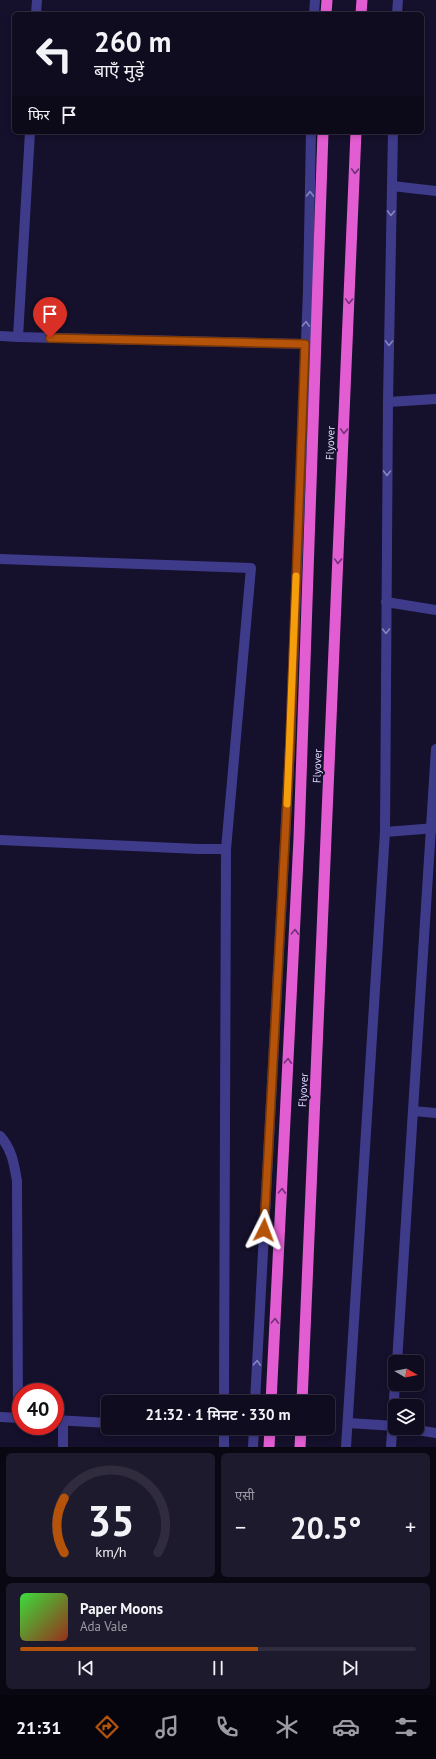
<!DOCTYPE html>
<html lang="hi">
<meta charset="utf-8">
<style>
:root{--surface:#100c20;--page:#1e1a2d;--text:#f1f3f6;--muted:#9c9ba5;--line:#302c3e;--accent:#b45309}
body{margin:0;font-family:"PT Sans","Noto Sans Devanagari",sans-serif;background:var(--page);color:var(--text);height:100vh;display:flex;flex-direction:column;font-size:15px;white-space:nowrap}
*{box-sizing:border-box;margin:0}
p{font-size:13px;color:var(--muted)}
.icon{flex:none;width:22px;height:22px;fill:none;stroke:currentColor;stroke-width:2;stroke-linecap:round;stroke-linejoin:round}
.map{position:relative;height:1447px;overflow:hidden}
.details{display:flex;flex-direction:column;gap:6px;padding:6px;background:#090712;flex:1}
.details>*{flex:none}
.hud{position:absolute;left:12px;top:12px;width:412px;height:122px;border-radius:6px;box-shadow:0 2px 6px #0003,0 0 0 1px var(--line);background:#100c20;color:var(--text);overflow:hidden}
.needle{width:26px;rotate:99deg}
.controls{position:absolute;left:388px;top:1355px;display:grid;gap:8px}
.controls a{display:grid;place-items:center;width:36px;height:36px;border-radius:6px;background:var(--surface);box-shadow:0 2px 6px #0003,0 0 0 1px var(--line);font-size:20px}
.speed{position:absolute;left:12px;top:1383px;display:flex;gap:8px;font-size:20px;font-weight:700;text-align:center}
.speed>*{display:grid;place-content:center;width:52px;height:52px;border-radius:50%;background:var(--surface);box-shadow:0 2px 6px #0003,0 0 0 1px var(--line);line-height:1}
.speed .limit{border:6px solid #d22;background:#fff;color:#111}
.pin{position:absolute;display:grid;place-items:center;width:34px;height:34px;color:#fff;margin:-41px -17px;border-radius:50% 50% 50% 0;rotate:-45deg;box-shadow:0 0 4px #0007}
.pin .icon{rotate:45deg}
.me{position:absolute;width:44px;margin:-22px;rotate:3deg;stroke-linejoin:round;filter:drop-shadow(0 0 3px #0008)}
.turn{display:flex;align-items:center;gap:14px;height:84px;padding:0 16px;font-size:18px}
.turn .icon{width:52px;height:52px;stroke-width:2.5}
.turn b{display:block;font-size:28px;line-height:34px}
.then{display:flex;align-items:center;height:38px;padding:0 16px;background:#0003;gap:8px;font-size:15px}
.big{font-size:30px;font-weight:600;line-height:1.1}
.details .card{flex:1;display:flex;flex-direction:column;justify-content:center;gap:6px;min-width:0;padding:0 14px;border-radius:6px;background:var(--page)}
.details .dial{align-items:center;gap:0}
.dial svg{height:104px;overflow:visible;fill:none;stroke:var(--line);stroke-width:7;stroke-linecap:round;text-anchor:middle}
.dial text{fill:var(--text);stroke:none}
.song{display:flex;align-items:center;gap:12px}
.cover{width:48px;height:48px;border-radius:6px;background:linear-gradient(135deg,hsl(120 70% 55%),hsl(10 70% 35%))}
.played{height:4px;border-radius:2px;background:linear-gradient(90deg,var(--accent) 60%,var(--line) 60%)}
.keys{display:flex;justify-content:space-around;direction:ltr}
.heat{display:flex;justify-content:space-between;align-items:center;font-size:22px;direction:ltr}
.details .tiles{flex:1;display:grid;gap:6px;grid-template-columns:1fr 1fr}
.card:last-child{grid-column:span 2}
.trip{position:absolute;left:101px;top:1395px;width:234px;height:40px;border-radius:6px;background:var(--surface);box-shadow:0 2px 6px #0003,0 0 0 1px var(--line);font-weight:600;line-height:40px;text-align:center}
.menu{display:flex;height:64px;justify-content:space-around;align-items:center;background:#06050d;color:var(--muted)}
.menu .icon{width:28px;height:28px}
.menu .current{color:var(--accent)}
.menu b{font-size:18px;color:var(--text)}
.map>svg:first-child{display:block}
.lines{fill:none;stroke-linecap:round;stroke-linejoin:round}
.service{stroke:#3f3b8b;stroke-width:10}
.minor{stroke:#3f3b8b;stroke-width:10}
.tertiary{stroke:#3f3b8b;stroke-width:10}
.trunk{stroke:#e25cd2;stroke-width:11}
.oneway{stroke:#713276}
.oneway2{stroke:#8783bf}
.route-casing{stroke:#753606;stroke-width:10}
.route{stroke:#b45309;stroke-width:7}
.slow{stroke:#f59e0b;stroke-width:7}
.labels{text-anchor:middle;stroke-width:4;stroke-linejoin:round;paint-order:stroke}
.street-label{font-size:11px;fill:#dfdbff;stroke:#15102b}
</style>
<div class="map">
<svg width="436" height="1447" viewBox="0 0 436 1447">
<rect width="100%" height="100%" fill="#15102b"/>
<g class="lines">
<!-- service -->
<path class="service" d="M0 1136C12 1149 14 1164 17 1181L18 1418"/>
<!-- minor -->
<g class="minor">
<polyline points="36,14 37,0"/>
<polyline points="30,132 18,337 305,344"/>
<polyline points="392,186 436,191"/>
<polyline points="0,336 18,337"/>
<polyline points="388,402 436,399"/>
<polyline points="0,559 251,568 226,849 224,1402"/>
<polyline points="386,602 436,610"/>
<polyline points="385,832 436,828"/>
<polyline points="0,840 198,849 226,849"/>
<polyline points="413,1111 436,1113"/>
<polyline points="397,1362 436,749"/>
<polyline points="0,1417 21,1418"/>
<polyline points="55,1420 108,1423"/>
<polyline points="63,1421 63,1447"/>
<polyline points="348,1423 395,1426"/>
<polyline points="404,1428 436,1433"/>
<polyline points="224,1447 224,1428"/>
<polyline points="391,1447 395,1384"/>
</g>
<!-- tertiary -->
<g class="tertiary">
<polyline points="314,14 315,0"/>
<polyline points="397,14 398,0"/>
<polyline points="255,1402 290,746 308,290 311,132"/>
<polyline points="253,1447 254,1428"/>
<polyline points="346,1447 385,832 388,402 393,132"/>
</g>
<!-- trunk -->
<g class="trunk">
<polyline points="326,14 327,0"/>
<polyline points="361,14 362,0"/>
<polyline points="271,1402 299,838 323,132"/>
<polyline points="302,1402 356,132"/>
<polyline points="269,1447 270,1428"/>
<polyline points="300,1447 301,1428"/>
</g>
</g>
<!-- one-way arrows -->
<defs><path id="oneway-chevron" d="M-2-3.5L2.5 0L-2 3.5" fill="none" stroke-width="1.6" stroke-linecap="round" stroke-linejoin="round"/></defs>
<g class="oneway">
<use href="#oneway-chevron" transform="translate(355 171) rotate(92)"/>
<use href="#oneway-chevron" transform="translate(349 301) rotate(92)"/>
<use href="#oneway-chevron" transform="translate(344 431) rotate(92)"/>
<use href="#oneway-chevron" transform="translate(338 561) rotate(92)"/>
<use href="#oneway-chevron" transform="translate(295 932) rotate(-87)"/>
<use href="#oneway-chevron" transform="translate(288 1061) rotate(-87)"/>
<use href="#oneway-chevron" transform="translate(282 1191) rotate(-87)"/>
<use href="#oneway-chevron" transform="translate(275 1321) rotate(-87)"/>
</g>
<g class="oneway2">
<use href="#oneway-chevron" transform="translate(310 194) rotate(-89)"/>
<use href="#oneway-chevron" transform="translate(391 213) rotate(91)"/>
<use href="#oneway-chevron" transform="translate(306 324) rotate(-87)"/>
<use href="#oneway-chevron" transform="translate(389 343) rotate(91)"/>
<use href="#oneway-chevron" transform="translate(387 473) rotate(91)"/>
<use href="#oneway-chevron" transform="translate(386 631) rotate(90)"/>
<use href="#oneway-chevron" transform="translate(257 1363) rotate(-87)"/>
</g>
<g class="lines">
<!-- route casing -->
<g class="route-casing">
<polyline id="route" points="50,338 305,344 290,746 264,1230"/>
</g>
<!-- route -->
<use href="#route" class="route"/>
<!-- slow -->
<polyline class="slow" points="287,804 296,576"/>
</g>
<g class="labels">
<!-- street labels -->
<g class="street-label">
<text transform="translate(330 443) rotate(-88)" y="4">Flyover</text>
<text transform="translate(317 766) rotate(-88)" y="4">Flyover</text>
<text transform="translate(303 1090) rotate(-87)" y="4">Flyover</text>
</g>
</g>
</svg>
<div class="controls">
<a><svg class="needle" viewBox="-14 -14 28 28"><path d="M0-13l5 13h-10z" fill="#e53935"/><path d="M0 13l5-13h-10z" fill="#9c9ba5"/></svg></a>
<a><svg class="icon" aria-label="layers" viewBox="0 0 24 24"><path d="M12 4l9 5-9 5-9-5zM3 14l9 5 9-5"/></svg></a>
</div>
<div class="speed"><div class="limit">40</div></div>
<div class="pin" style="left:50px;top:338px;background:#d93025"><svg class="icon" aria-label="arrive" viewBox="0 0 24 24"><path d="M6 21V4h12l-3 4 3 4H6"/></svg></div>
<svg class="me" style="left:264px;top:1230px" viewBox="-20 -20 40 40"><path d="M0-17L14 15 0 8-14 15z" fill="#b45309" stroke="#fff" stroke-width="4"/></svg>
<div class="trip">21:32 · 1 मिनट · 330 m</div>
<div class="hud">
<div class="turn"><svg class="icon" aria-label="left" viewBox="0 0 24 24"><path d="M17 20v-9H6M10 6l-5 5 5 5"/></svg><div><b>260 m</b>बाएँ मुड़ें</div></div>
<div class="then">फिर<svg class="icon" aria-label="arrive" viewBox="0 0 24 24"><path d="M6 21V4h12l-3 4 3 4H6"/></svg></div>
</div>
</div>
<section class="details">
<div class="tiles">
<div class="card dial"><svg viewBox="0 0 100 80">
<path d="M14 69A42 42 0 1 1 86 69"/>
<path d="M14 69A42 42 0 0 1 14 27" stroke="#b45309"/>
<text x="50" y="56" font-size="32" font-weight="700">35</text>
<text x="50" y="72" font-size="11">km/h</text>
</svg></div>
<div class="card"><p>एसी</p>
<div class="heat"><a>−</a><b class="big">20.5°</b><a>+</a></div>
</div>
<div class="card">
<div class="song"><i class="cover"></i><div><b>Paper Moons</b><p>Ada Vale</p></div></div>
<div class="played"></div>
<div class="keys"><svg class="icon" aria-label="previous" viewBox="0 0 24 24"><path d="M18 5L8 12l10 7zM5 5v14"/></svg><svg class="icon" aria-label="pause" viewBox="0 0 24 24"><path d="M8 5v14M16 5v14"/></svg><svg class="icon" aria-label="next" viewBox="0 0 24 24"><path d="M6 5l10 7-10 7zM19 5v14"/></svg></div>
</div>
</div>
</section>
<nav class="menu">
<b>21:31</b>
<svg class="icon current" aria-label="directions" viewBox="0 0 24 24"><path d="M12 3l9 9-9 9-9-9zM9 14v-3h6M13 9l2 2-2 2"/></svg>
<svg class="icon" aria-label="music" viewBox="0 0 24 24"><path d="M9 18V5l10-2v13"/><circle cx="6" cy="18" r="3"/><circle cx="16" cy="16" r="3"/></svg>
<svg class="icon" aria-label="phone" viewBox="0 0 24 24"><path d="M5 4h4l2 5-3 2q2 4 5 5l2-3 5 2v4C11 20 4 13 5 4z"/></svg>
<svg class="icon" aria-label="climate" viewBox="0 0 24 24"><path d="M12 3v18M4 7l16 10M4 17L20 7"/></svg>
<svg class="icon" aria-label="car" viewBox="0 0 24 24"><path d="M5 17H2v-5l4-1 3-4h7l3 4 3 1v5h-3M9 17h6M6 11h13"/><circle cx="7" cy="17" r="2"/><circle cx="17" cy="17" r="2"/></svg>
<svg class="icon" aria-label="filters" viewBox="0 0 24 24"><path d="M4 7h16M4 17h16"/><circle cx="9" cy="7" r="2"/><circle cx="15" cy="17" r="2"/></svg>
</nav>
